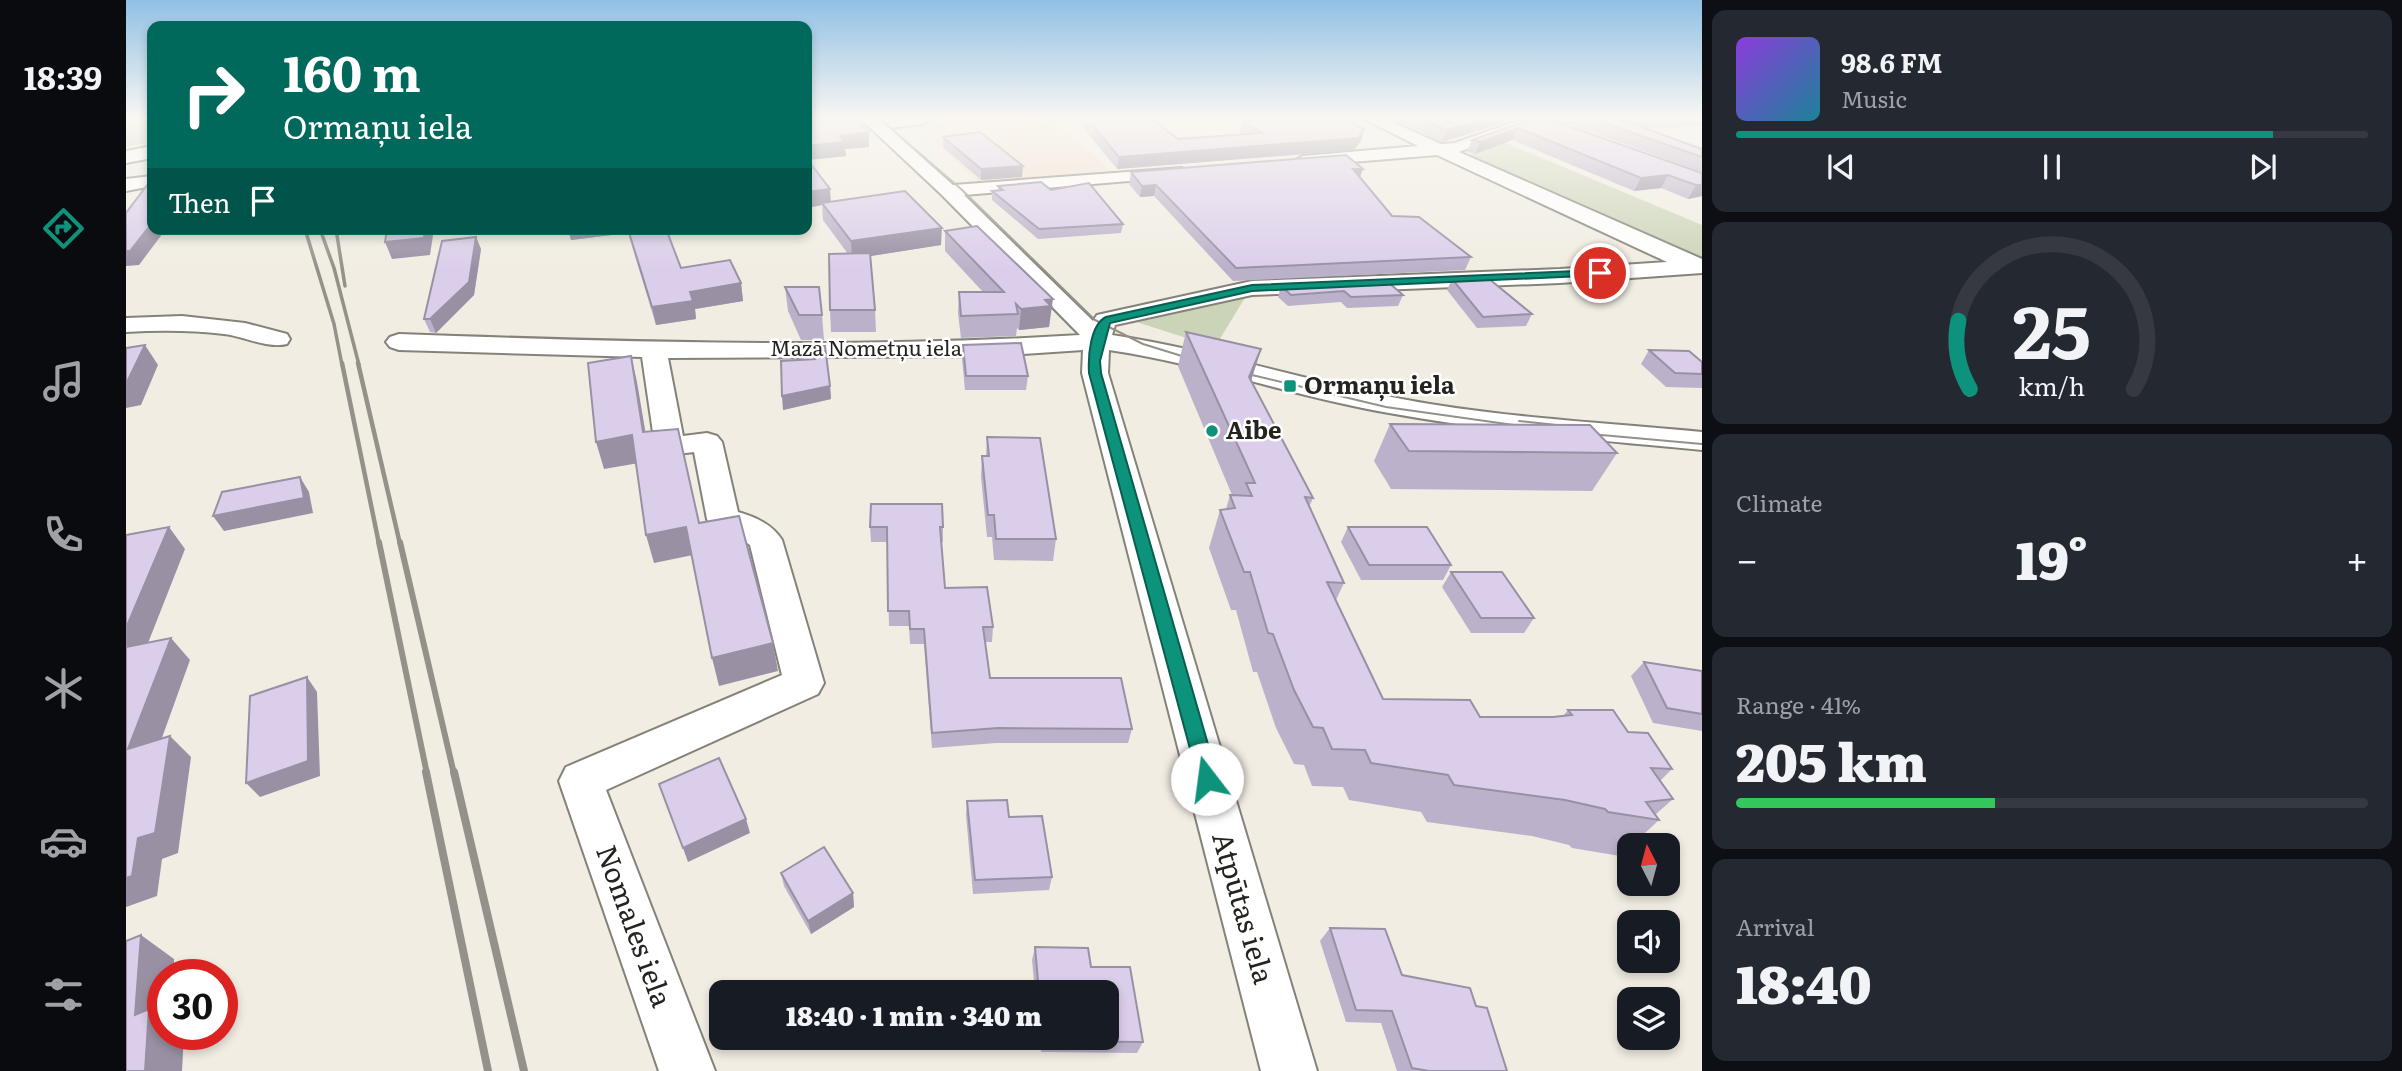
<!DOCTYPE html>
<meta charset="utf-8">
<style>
:root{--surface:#171b24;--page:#242831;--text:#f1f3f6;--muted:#9ea1a6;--line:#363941;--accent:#0d927b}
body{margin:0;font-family:Literata,serif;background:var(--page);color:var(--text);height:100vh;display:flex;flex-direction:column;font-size:26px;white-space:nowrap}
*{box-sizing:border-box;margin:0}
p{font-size:23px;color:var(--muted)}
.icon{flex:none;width:38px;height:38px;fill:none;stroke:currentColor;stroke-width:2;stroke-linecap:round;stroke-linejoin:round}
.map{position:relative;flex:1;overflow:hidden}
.panel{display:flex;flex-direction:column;gap:10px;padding:10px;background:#0d0f14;width:700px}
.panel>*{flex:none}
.top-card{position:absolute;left:21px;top:21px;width:665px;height:214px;border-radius:14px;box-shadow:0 4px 10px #0003;background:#00695c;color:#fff;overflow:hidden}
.needle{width:46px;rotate:354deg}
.tools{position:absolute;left:1491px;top:833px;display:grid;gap:14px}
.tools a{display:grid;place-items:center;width:63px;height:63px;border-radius:14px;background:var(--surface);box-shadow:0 4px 10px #0003;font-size:35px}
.speed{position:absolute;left:21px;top:959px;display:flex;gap:14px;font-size:35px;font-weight:700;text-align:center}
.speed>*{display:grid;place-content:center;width:91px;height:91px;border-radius:50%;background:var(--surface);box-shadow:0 4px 10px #0003;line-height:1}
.speed .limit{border:10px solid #d22;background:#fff;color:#111}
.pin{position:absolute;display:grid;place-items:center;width:60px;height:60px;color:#fff;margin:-30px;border:4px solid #fff;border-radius:50%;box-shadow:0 2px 7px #0007}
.me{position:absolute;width:77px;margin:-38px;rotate:345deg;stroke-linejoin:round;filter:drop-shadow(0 0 5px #0008)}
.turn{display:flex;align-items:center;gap:24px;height:147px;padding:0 21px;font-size:32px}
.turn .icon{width:91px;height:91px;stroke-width:2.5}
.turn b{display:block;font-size:49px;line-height:60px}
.then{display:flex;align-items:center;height:66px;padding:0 21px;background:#0003;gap:14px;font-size:26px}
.big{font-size:52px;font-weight:800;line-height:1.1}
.panel .widget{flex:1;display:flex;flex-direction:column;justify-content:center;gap:10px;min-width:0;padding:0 24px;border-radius:14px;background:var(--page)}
.panel .dial{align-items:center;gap:0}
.dial svg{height:182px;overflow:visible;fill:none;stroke:var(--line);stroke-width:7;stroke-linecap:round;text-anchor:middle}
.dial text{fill:var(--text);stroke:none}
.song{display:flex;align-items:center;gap:21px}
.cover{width:84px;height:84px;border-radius:10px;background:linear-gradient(135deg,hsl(270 70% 55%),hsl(190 70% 35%))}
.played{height:7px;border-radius:4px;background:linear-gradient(90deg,var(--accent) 85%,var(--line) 85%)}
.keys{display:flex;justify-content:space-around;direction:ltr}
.heat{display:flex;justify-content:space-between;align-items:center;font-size:38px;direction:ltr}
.charge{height:10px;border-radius:5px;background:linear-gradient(90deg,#34c759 41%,var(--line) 0)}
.trip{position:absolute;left:583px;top:980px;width:410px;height:70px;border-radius:14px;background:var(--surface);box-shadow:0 4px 10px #0003;font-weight:800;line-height:70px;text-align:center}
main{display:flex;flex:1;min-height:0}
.menu{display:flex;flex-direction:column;width:126px;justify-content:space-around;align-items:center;background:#090b0e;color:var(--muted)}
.menu .icon{width:49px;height:49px}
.menu .current{color:var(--accent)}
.menu b{font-size:32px;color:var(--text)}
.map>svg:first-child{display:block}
.education{fill:#f4dfd1}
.green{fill:#ccd4b8}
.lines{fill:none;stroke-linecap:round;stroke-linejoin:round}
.street-casing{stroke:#858279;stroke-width:4}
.primary-casing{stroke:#858279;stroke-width:4}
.street{fill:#fff;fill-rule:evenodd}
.primary{fill:#fff;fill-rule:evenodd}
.tram{stroke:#939189;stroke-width:2}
.rail-far3{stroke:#939189;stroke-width:3.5}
.rail-far2{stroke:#939189;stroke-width:4.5}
.rail-far1{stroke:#939189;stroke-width:6}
.rail{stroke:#939189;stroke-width:8}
.wall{fill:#bcb1ca}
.shaded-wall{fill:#9990a4}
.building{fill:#dbceeb;stroke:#9990a4;stroke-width:2}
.route{fill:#0d927b;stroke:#085f50;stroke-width:2}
.poi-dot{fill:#0d927b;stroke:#fff;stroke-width:2.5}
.labels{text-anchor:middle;stroke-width:5;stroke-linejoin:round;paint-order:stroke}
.far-street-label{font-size:21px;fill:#24231f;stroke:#fff}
.poi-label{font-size:24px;font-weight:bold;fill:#24231f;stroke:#fff;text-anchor:start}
.near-street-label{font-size:28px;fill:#24231f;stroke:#fff}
</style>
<main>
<nav class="menu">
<b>18:39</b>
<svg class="icon current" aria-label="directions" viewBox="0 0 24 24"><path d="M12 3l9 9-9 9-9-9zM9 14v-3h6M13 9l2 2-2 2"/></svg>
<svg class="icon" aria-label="music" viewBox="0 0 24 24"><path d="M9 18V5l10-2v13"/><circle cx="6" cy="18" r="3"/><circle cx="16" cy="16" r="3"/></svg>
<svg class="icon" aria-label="phone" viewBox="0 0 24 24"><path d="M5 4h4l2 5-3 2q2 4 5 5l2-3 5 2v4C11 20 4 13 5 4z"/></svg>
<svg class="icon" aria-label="climate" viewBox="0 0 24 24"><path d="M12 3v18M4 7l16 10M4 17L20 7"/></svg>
<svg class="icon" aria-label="car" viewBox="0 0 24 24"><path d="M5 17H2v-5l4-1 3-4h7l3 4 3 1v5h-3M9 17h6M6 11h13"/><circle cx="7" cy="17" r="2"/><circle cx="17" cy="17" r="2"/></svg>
<svg class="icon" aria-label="filters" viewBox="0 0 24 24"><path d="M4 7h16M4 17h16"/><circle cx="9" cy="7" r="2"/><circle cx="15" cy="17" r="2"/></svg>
</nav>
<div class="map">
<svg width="1576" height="1071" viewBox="0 0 1576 1071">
<rect width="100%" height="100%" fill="#f1ede3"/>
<!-- education -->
<polygon class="education" points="832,119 913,119 950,138 985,171 854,183 789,127"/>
<!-- green -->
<g class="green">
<polygon points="0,119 26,119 26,142 0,147"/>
<polygon points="1375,141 1576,225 1576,257 1556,253 1338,155 1355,153 1351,151"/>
<polygon points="1120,296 1089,347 1004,320"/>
</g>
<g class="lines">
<!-- street casing -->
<g class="street-casing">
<g id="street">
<path d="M735 119H804L796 124 763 128 827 185 1056 168 1059 172 1050 177 838 195 967 321 971 315 1126 281 1434 269 1541 262 1311 155 1177 166 1168 161 1177 156 1292 146 1238 119H1259L1315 144 1329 143 1397 119H1420L1333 152 1576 259V273L1434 283 1126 295 989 325 986 335C1078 349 1168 377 1260 396 1363 417 1471 422 1576 432V450C1472 440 1367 432 1263 413 1169 397 1078 364 983 350L982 373 1191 1071H1135L956 373 957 350 866 356 542 358 557 436 581 433 591 436 596 442 612 512C629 517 646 524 656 540L698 683 692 694 480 790 589 1071H533L433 781 440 767 656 675 624 545 606 533 585 527 581 519 568 452 544 455 534 452 529 446 516 357 273 350 264 347 260 342 264 337 273 334C500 342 727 349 954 335L816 195Z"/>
<polygon points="26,176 26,186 0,191 0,179"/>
<path d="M56 316 119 323 161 334 164 339 161 344C142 349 117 336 98 334 65 330 32 330 0 332V318Z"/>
</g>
</g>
<!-- primary casing -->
<g class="primary-casing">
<polygon id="primary" points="26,146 26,158 0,163 0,151"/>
</g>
<!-- street -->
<use href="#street" class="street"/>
<!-- primary -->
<use href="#primary" class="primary"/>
<!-- tram -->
<g class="tram">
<polyline points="754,119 835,189 969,320 1017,344 1072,361"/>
<polyline points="1109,371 1260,407 1401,427"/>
<polyline points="1393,421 1449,427"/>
<polyline points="1453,433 1576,444"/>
</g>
<!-- rail-far3 -->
<g class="rail-far3">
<polyline points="179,229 208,324 216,365"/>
<polyline points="194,229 208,268 233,365"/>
<polyline points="210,229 219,286"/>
</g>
<!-- rail-far2 -->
<g class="rail-far2">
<polyline points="216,363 253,544"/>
<polyline points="232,363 274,544"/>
</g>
<!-- rail-far1 -->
<g class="rail-far1">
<polyline points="253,542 301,774"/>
<polyline points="274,542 328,774"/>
</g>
<!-- rail -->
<g class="rail">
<polyline points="300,772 362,1071"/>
<polyline points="328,772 398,1071"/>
</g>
</g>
<!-- wall -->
<g class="wall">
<polygon points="681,119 743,132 743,147 719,149 720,156 682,160 705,202 815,245 744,256 749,310 750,332 705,332 704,310 722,254 697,220 696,205 681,208"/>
<polygon points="950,119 1026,119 1052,139 1117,135 1114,132 1116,121 1238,129 1235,141 1228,150 991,169"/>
<polygon points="1265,119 1389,119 1316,142"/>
<polygon points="1406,119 1576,173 1576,196 1562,199 1535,188 1508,191 1386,140 1349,154 1341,152 1346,140"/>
<polygon points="1429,119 1576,119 1576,126 1520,129 1576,149 1576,172"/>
<polygon points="817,137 896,177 855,180 817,147"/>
<polygon points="1005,172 1234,178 1266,216 1345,257 1339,270 1107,281 1028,196 1014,197 1003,184"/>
<polygon points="872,186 925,190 997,224 995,233 912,239 866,200 866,191 872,190"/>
<polygon points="442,229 540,229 555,268 615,283 617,301 569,309 570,319 530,325 502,233 445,240"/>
<polygon points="819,231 925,320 924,320 923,327 893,330 891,328 890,336 835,338 832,313 833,292 857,292 819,251"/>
<polygon points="350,237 355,249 348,295 310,333 304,332 298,319"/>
<polygon points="1326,279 1406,314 1400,326 1351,328 1321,290"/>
<polygon points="1155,286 1277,295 1272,306 1221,308 1215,302 1162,306 1152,297"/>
<polygon points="659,287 696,315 698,340 675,340 662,311"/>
<polygon points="1060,332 1135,349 1125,381 1187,498 1183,507 1218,583 1210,600 1257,699 1354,717 1437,716 1442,710 1502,732 1546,769 1534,781 1547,799 1529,815 1533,820 1506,845 1503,845 1503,848 1494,856 1446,848 1443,845 1406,836 1301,822 1295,812 1223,800 1217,787 1186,786 1178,765 1168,764 1150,728 1131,672 1127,672 1110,610 1105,610 1083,548 1094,510 1100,509 1104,495 1106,495 1052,366"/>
<polygon points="837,345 902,376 900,390 839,390 836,359"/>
<polygon points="683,346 704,386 705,399 657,410 684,359"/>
<polygon points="1523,350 1576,362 1576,388 1540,387 1515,364"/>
<polygon points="1264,424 1491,453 1466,491 1265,489 1248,461"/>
<polygon points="861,437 930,539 927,561 868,560 866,537 861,537 855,477 856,456 860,456"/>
<polygon points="744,527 817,527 817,542 815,542 819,588 867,627 866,642 859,642 864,678 1006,729 1002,743 870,743 806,748 798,644 784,644 783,626 763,626 761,542 745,542"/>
<polygon points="1222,527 1325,565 1317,580 1235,580 1215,542"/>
<polygon points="1325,572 1408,618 1398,633 1345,633 1316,587"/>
<polygon points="1518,662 1576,671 1576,731 1527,723 1505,676"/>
<polygon points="841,801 883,817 926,877 923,890 847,894 840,815"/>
<polygon points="655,873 727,893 728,907 685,934 658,886"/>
<polygon points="1204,928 1276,975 1350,1006 1381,1071 1271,1071 1255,1023 1220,1022 1194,941"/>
<polygon points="909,947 965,967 1017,1042 1011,1053 915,1052 913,1038 980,1038 980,992 909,992 906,960"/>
</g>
<!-- shaded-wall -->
<g class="shaded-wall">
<polygon points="1357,119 1389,119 1316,142 1321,130"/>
<polygon points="1392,128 1386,140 1349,154 1354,142"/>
<polygon points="1238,129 1235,141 1228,150 991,169 993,157"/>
<polygon points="743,132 743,147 719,149 720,156 681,160 681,146 714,136"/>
<polygon points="897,166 896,177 855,180 855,169"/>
<polygon points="1227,169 1237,169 1233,180"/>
<polygon points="1542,175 1535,188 1508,191 1515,178"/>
<polygon points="1030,185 1028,196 1014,197 1016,186"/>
<polygon points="1570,185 1576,185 1576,196 1562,199"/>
<polygon points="704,189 705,204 696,203 696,205 681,208 681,192"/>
<polygon points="26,223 26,229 40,229 13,265 0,266 0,251"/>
<polygon points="816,228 815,245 726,259 725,241"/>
<polygon points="299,229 308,229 304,255 266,259 259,242"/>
<polygon points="442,229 501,229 502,233 445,240"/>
<polygon points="350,237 355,249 348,295 310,333 304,319"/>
<polygon points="615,283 617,301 569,309 570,319 530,325 526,307 564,292"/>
<polygon points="927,299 923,327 893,330 895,309 919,300"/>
<polygon points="19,345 32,365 15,405 0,408 0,385"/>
<polygon points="1135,349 1124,384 1123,377"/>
<polygon points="505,356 511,382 524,459 517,432"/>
<polygon points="704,386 705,399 657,410 656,396"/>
<polygon points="506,435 513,463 478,469 470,442"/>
<polygon points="174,477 183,492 187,513 98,531 87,516"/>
<polygon points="43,527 59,549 11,671 0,659 0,628"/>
<polygon points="560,527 567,555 528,563 520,535"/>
<polygon points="45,638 64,660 24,771 2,749"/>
<polygon points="647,643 652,671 593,686 586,658"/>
<polygon points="181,677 191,692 194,776 134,797 120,783"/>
<polygon points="44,736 65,757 52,853 36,859 31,896 0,907 0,878"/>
<polygon points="620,819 624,833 562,862 557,848"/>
<polygon points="727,893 728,907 685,934 682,921"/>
<polygon points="15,935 48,959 48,975 37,975 37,1034 58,1034 56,1071 19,1071 9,1015"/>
</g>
<!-- building -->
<g class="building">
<polygon points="681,119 729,119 743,132 714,136 719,142 681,146"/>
<polygon points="961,119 1026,119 1052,139 1136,133 1116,121 1140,119 1219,119 1238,129 1232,138 993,157"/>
<polygon points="1295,119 1357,119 1321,130"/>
<polygon points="1406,119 1422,119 1576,173 1576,185 1570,185 1542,175 1515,178 1392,128 1354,142 1346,140"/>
<polygon points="1467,119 1498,119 1493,119 1576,149 1576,157"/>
<polygon points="854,132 897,166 855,169 817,137"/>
<polygon points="1220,155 1237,169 1227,169 1266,216 1293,217 1345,257 1110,268 1030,185 1016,186 1005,172"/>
<polygon points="681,159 704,189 681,192"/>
<polygon points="25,180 26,180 26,223 4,251 0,251 0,213"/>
<polygon points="915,182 925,190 963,183 997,224 913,229 866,191 877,190 872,186"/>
<polygon points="779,191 816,228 725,241 696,203"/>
<polygon points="851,226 927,299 919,300 925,306 895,309 890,304 892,314 835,316 833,292 878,292 819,231"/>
<polygon points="261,229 299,229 298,238 259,242"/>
<polygon points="502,229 540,229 555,268 604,260 615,283 564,292 567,301 526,307"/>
<polygon points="350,237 343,282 304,319 298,319 316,241"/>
<polygon points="744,253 749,310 704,310 703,254"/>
<polygon points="1362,278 1406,314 1357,317 1326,279"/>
<polygon points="1262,282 1277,295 1225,297 1218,291 1165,295 1155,286"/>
<polygon points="659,287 693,287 696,315 673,315"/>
<polygon points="1060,332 1135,349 1123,377 1187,498 1179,497 1218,583 1201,582 1257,699 1344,700 1354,717 1427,717 1446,715 1442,710 1487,710 1502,732 1522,733 1546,769 1525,768 1547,799 1520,802 1533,820 1482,812 1479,809 1439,800 1328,785 1322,775 1245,763 1239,750 1206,749 1197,728 1187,727 1168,690 1147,634 1142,633 1124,572 1118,572 1094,510 1109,508 1104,495 1126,496 1120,483 1129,483"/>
<polygon points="895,343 902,376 840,376 837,345"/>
<polygon points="19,345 0,384 0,385 0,348"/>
<polygon points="683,346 699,346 704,386 656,396 655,361 689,359"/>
<polygon points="1523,350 1563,351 1576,362 1576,374 1549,373"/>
<polygon points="505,356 517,432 552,429 573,523 613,516 647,643 586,658 560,527 520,535 506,435 470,442 462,363"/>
<polygon points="1264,424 1464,425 1491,453 1283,451"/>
<polygon points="861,437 914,438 930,539 870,539 868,515 862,515 856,456 863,456"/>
<polygon points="174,477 178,498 87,516 96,492"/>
<polygon points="745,504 816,504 817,527 814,527 819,588 861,587 867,627 857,627 864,678 995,678 1006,729 872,728 806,733 798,629 784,629 783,611 762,611 761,527 744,527"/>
<polygon points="43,527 0,628 0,535"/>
<polygon points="1222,527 1301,527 1325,565 1243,565"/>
<polygon points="1325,572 1376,572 1408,618 1355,618"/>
<polygon points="45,638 2,749 44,736 29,833 12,838 6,876 0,878 0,647"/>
<polygon points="1518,662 1576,671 1576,714 1541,708"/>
<polygon points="181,677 182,761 120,783 124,696"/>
<polygon points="593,758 620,819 557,848 533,784"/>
<polygon points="881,800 883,817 916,816 926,877 849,880 841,801"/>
<polygon points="698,847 727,893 682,921 655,873"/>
<polygon points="1204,928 1259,929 1276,975 1344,988 1350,1006 1361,1008 1381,1071 1303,1071 1286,1068 1266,1011 1230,1010"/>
<polygon points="15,935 9,1015 23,1009 19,1071 0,1071 0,941"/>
<polygon points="909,947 962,948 965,967 1004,967 1017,1042 918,1041 918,1038 980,1038 980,992 913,992"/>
</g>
<!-- sky -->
<linearGradient id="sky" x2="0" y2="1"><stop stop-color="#91c0e5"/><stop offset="0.44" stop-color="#f9f7f2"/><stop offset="1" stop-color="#f9f7f2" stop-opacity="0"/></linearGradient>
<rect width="1576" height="269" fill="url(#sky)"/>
<!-- route -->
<path class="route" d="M1474 270 1478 271V275L1126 291 984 323 974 361 975 373 1092 779 1089 786 1081 788 1074 786 963 373C962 357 964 325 980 317L1126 285Z"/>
<!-- markers -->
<g class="poi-dot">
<rect x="1157" y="379" width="14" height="14" rx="3.5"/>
<circle cx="1086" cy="431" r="7"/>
</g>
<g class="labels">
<!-- far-street labels -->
<g class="far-street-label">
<text x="740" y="356">Mazā Nometņu iela</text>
</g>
<!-- poi labels -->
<g class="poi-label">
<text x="1178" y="394">Ormaņu iela</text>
<text x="1100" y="439">Aibe</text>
</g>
<!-- near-street labels -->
<g class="near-street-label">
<text transform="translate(1117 908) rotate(74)" y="10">Atpūtas iela</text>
<text transform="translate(508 926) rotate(70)" y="10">Nomales iela</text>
</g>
</g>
</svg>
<div class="tools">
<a><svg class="needle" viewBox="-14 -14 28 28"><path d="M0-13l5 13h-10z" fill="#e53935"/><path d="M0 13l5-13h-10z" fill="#9ea1a6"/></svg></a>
<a><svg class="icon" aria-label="sound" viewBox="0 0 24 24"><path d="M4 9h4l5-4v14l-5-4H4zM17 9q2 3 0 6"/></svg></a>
<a><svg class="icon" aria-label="layers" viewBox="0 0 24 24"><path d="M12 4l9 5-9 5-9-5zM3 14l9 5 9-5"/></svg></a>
</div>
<div class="speed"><div class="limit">30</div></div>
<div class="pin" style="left:1474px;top:273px;background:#d93025"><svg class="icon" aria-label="arrive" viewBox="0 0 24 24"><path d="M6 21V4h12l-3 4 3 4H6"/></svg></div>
<svg class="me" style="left:1081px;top:779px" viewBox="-20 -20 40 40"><circle r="19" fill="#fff"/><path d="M0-13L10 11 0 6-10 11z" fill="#0d927b"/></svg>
<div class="trip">18:40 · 1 min · 340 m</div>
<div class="top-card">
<div class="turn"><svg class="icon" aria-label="right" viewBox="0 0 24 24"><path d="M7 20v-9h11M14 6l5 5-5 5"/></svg><div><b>160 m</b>Ormaņu iela</div></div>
<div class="then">Then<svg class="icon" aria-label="arrive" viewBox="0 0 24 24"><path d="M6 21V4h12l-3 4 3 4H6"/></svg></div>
</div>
</div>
<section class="panel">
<div class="widget">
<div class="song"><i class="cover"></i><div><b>98.6 FM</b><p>Music</p></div></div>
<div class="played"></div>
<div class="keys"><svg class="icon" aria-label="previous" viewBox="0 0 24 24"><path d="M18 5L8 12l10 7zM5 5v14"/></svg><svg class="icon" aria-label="pause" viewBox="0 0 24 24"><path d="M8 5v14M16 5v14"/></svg><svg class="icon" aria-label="next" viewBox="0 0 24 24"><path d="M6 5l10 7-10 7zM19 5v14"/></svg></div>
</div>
<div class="widget dial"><svg viewBox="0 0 100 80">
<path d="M14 69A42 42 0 1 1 86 69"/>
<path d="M14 69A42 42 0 0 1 9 39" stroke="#0d927b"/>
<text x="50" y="56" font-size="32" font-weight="700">25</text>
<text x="50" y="72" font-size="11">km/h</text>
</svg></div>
<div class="widget"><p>Climate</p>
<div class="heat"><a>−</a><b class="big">19°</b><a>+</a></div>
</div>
<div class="widget"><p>Range · 41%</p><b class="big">205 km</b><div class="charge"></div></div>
<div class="widget"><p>Arrival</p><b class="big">18:40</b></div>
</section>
</main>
